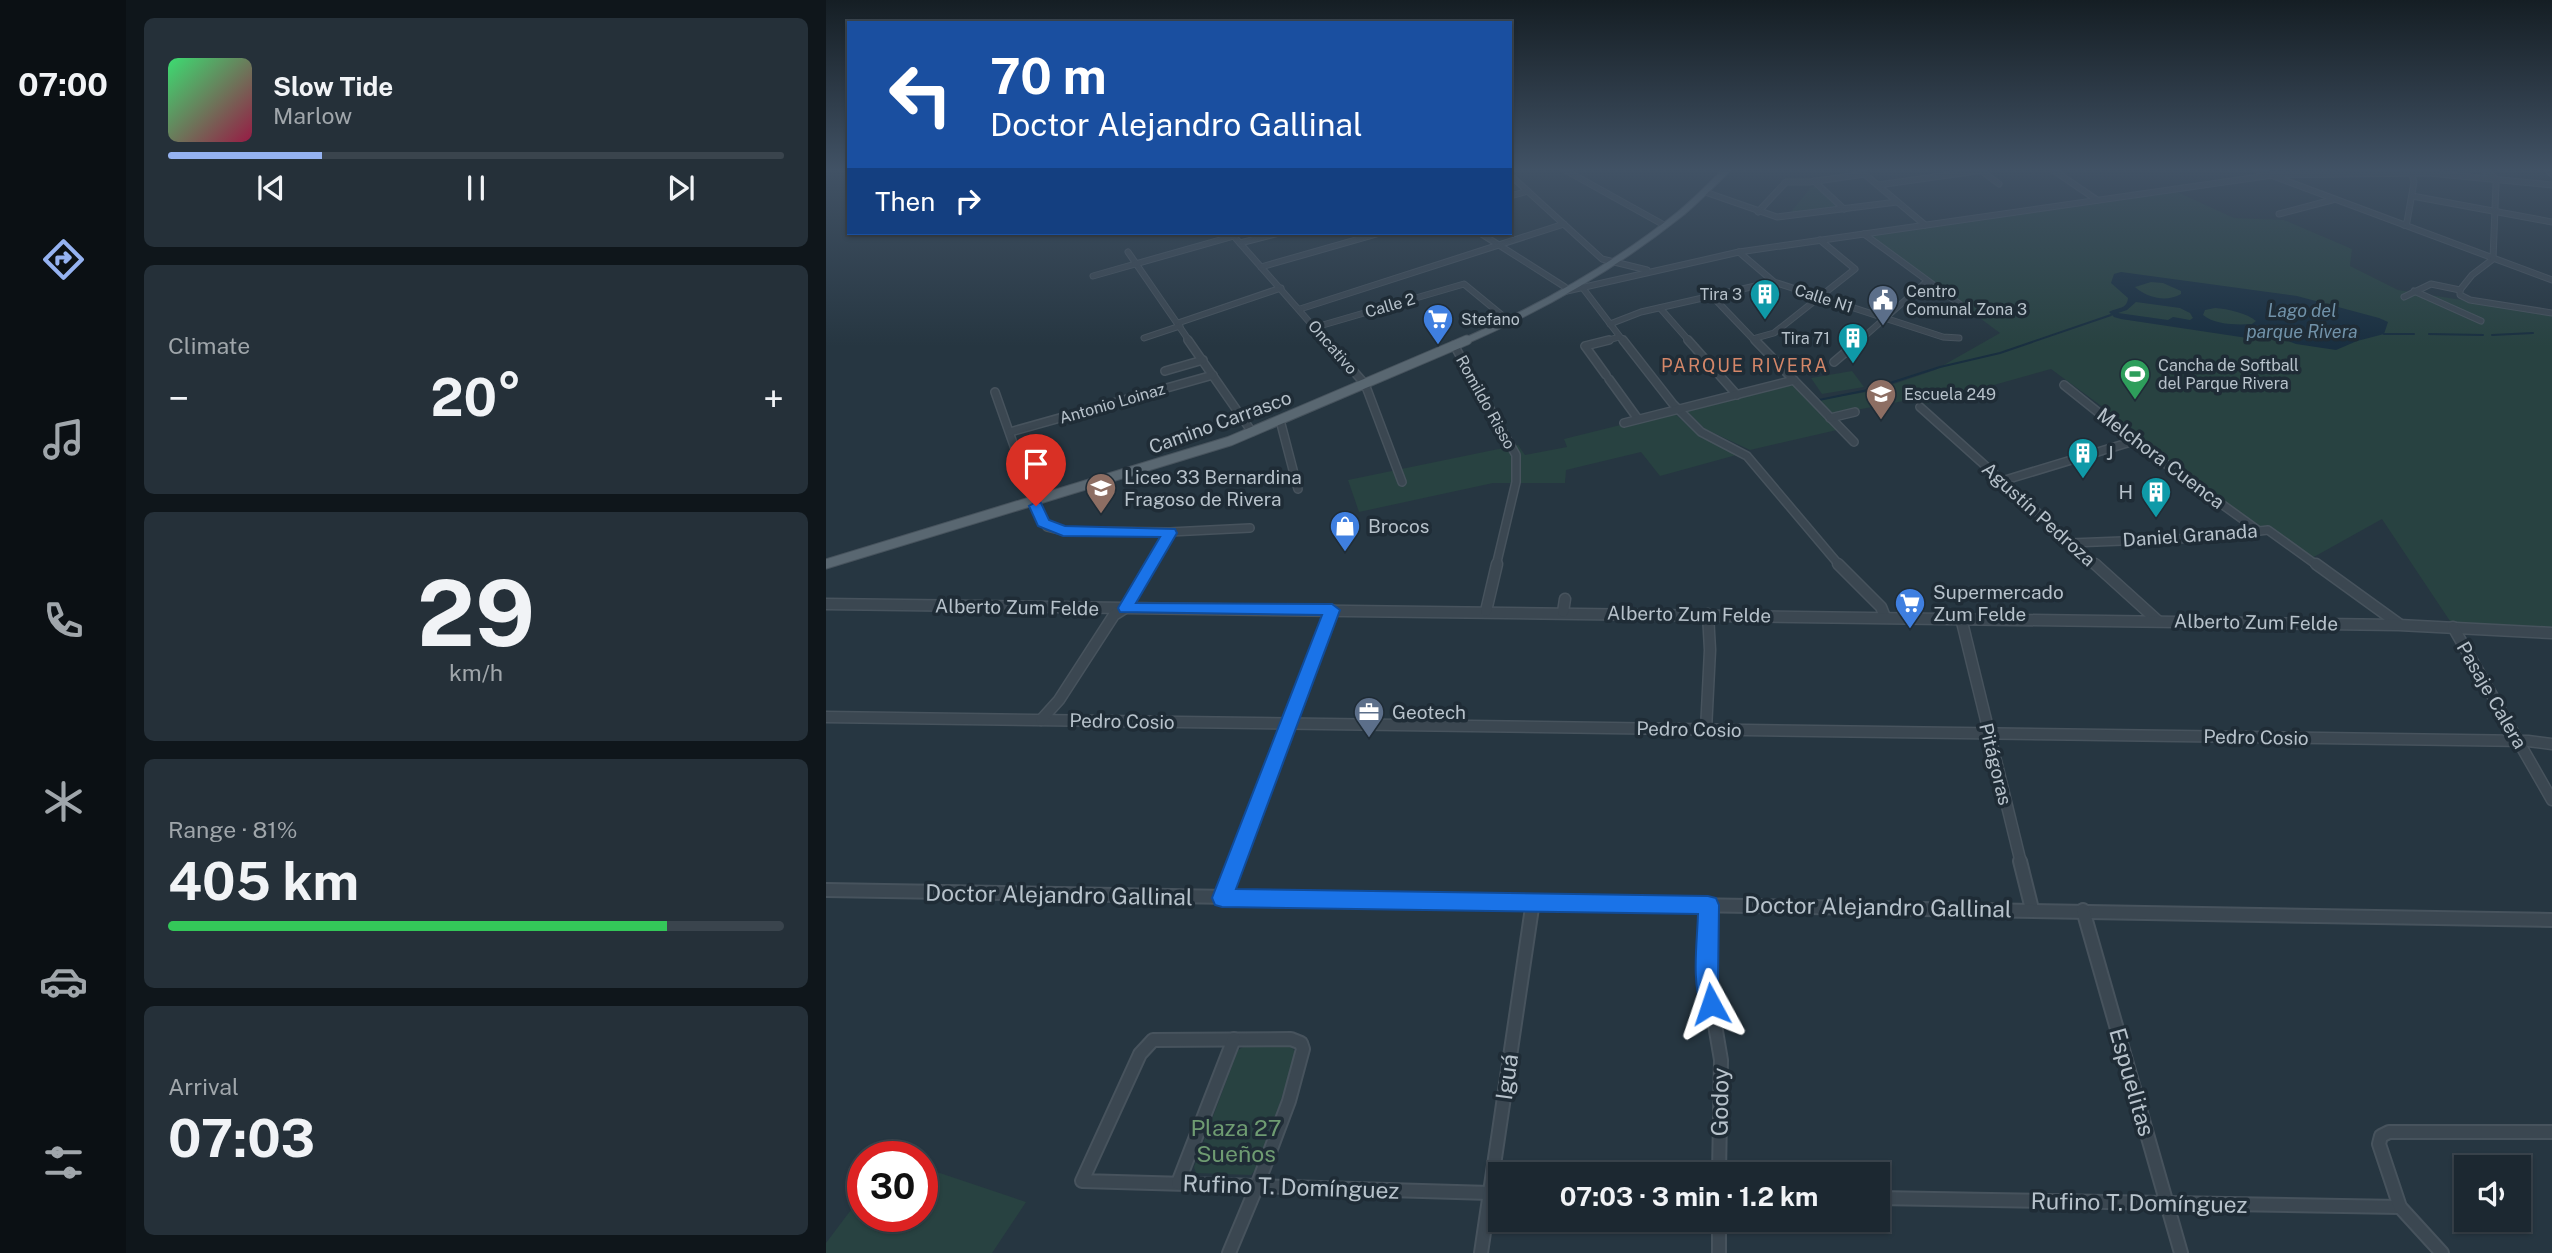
<!DOCTYPE html>
<meta charset="utf-8">
<style>
:root{--surface:#1c2831;--page:#253039;--text:#f1f3f6;--muted:#a0a6ab;--line:#3a444d;--accent:#95b2f1}
body{margin:0;font-family:"Public Sans",sans-serif;background:var(--page);color:var(--text);height:100vh;display:flex;flex-direction:column;font-size:26px;white-space:nowrap}
*{box-sizing:border-box;margin:0}
p{font-size:23px;color:var(--muted)}
.icon{flex:none;width:38px;height:38px;fill:none;stroke:currentColor;stroke-width:2;stroke-linecap:round;stroke-linejoin:round}
.map{position:relative;flex:1;overflow:hidden}
.sheet{display:flex;flex-direction:column;gap:18px;padding:18px;background:#0f161b;width:700px}
.sheet>*{flex:none}
.hud{position:absolute;left:21px;top:21px;width:665px;height:214px;border-radius:0px;box-shadow:0 2px 5px #0004,0 0 0 2px var(--line);background:#1a4fa0;color:#fff;overflow:hidden}
.controls{position:absolute;left:1628px;top:1155px;display:grid;gap:14px}
.controls a{display:grid;place-items:center;width:77px;height:77px;border-radius:0px;background:var(--surface);box-shadow:0 2px 5px #0004,0 0 0 2px var(--line);font-size:35px}
.speed{position:absolute;left:21px;top:1141px;display:flex;gap:14px;font-size:35px;font-weight:700;text-align:center}
.speed>*{display:grid;place-content:center;width:91px;height:91px;border-radius:50%;background:var(--surface);box-shadow:0 2px 5px #0004,0 0 0 2px var(--line);line-height:1}
.speed .limit{border:10px solid #d22;background:#fff;color:#111}
.pin{position:absolute;display:grid;place-items:center;width:60px;height:60px;color:#fff;margin:-72px -30px;border-radius:50% 50% 50% 0;rotate:-45deg;box-shadow:0 0 7px #0007}
.pin .icon{rotate:45deg}
.me{position:absolute;width:77px;margin:-38px;rotate:355deg;stroke-linejoin:round;filter:drop-shadow(0 0 5px #0008)}
.turn{display:flex;align-items:center;gap:24px;height:147px;padding:0 28px;font-size:32px}
.turn .icon{width:91px;height:91px;stroke-width:2.5}
.turn b{display:block;font-size:49px;line-height:60px}
.then{display:flex;align-items:center;height:66px;padding:0 28px;background:#0003;gap:14px;font-size:26px}
.big{font-size:52px;font-weight:700;line-height:1.1}
.sheet .widget{flex:1;display:flex;flex-direction:column;justify-content:center;gap:10px;min-width:0;padding:0 24px;border-radius:10px;background:var(--page)}
.sheet .dial{align-items:center;gap:0}
.dial b{font-size:91px;line-height:1}
.song{display:flex;align-items:center;gap:21px}
.cover{width:84px;height:84px;border-radius:10px;background:linear-gradient(135deg,hsl(140 70% 55%),hsl(340 70% 35%))}
.played{height:7px;border-radius:4px;background:linear-gradient(90deg,var(--accent) 25%,var(--line) 25%)}
.keys{display:flex;justify-content:space-around;direction:ltr}
.heat{display:flex;justify-content:space-between;align-items:center;font-size:38px;direction:ltr}
.charge{height:10px;border-radius:5px;background:linear-gradient(90deg,#34c759 81%,var(--line) 0)}
.trip{position:absolute;left:662px;top:1162px;width:402px;height:70px;border-radius:0px;background:var(--surface);box-shadow:0 2px 5px #0004,0 0 0 2px var(--line);font-weight:700;line-height:70px;text-align:center}
main{display:flex;flex:1;min-height:0}
.dock{display:flex;flex-direction:column;width:126px;justify-content:space-around;align-items:center;background:#0b1014;color:var(--muted)}
.dock .icon{width:49px;height:49px}
.dock .on{color:var(--accent)}
.dock b{font-size:32px;color:var(--text)}
.map>svg:first-child{display:block}
.green{fill:#284241}
.water{fill:#192f40;fill-rule:evenodd}
.lines{fill:none;stroke-linecap:round;stroke-linejoin:round}
.stream{stroke:#192f40;stroke-width:2}
.minor-far3-casing{stroke:#47535d;stroke-width:7}
.minor-far2-casing{stroke:#47535d;stroke-width:10}
.minor-far1-casing{stroke:#47535d;stroke-width:13}
.minor-casing{stroke:#47535d;stroke-width:16}
.major-far1-casing{stroke:#47535d;stroke-width:8}
.major-casing{stroke:#47535d;stroke-width:11}
.minor-far3{stroke:#3b4751;stroke-width:5}
.minor-far2{stroke:#3b4751;stroke-width:7}
.minor-far1{stroke:#3b4751;stroke-width:10}
.minor{stroke:#3b4751;stroke-width:12}
.major-far1{stroke:#596771;stroke-width:6}
.major{stroke:#596771;stroke-width:9}
.route{fill:#1a73e8;stroke:#114b97;stroke-width:2}
.labels{text-anchor:middle;stroke-width:7;stroke-linejoin:round;paint-order:stroke}
.far-poi-label{font-size:16px;fill:#b7c2cb;stroke:#1f2c36;text-anchor:start}
.far-street-label{font-size:16px;fill:#b7c2cb;stroke:#1f2c36}
.far-water-label{font-size:18px;font-style:italic;fill:#7192a9;stroke:#1f2c36}
.far-neighbourhood-label{font-size:18px;letter-spacing:2px;fill:#d58769;stroke:#1f2c36}
.street-label{font-size:19px;fill:#b7c2cb;stroke:#1f2c36}
.poi-label{font-size:19px;fill:#b7c2cb;stroke:#1f2c36;text-anchor:start}
.near-street-label{font-size:23px;fill:#b7c2cb;stroke:#1f2c36}
.near-park-label{font-size:23px;fill:#6f9c72;stroke:#1f2c36}
</style>
<main>
<nav class="dock">
<b>07:00</b>
<svg class="icon on" aria-label="directions" viewBox="0 0 24 24"><path d="M12 3l9 9-9 9-9-9zM9 14v-3h6M13 9l2 2-2 2"/></svg>
<svg class="icon" aria-label="music" viewBox="0 0 24 24"><path d="M9 18V5l10-2v13"/><circle cx="6" cy="18" r="3"/><circle cx="16" cy="16" r="3"/></svg>
<svg class="icon" aria-label="phone" viewBox="0 0 24 24"><path d="M5 4h4l2 5-3 2q2 4 5 5l2-3 5 2v4C11 20 4 13 5 4z"/></svg>
<svg class="icon" aria-label="climate" viewBox="0 0 24 24"><path d="M12 3v18M4 7l16 10M4 17L20 7"/></svg>
<svg class="icon" aria-label="car" viewBox="0 0 24 24"><path d="M5 17H2v-5l4-1 3-4h7l3 4 3 1v5h-3M9 17h6M6 11h13"/><circle cx="7" cy="17" r="2"/><circle cx="17" cy="17" r="2"/></svg>
<svg class="icon" aria-label="filters" viewBox="0 0 24 24"><path d="M4 7h16M4 17h16"/><circle cx="9" cy="7" r="2"/><circle cx="15" cy="17" r="2"/></svg>
</nav>
<section class="sheet">
<div class="widget">
<div class="song"><i class="cover"></i><div><b>Slow Tide</b><p>Marlow</p></div></div>
<div class="played"></div>
<div class="keys"><svg class="icon" aria-label="previous" viewBox="0 0 24 24"><path d="M18 5L8 12l10 7zM5 5v14"/></svg><svg class="icon" aria-label="pause" viewBox="0 0 24 24"><path d="M8 5v14M16 5v14"/></svg><svg class="icon" aria-label="next" viewBox="0 0 24 24"><path d="M6 5l10 7-10 7zM19 5v14"/></svg></div>
</div>
<div class="widget"><p>Climate</p>
<div class="heat"><a>−</a><b class="big">20°</b><a>+</a></div>
</div>
<div class="widget dial"><b>29</b><p>km/h</p></div>
<div class="widget"><p>Range · 81%</p><b class="big">405 km</b><div class="charge"></div></div>
<div class="widget"><p>Arrival</p><b class="big">07:03</b></div>
</section>
<div class="map">
<svg width="1726" height="1253" viewBox="0 0 1726 1253">
<rect width="100%" height="100%" fill="#263641"/>
<!-- green -->
<g class="green">
<polygon points="985,187 993,187 1014,207 962,216"/>
<polygon points="1349,191 1408,218 1458,220 1526,249 1524,266 1572,290 1726,314 1726,629 1626,624 1556,519 1486,558 1445,527 1433,529 1310,435 1312,433 1225,369 1100,404 1088,399 1004,415 991,400 1047,391 1109,370 1174,333 1042,235"/>
<polygon points="1026,371 1038,387 996,394 985,378"/>
<polygon points="967,383 1011,430 924,450 879,429 860,410"/>
<polygon points="847,412 876,438 914,454 834,476 815,452 740,470 739,483 667,483 533,512 522,480 692,445 699,455 741,447 738,439"/>
<polygon points="419,1046 466,1047 470,1054 434,1164 425,1175 370,1173 368,1167 412,1050"/>
<polygon points="96,1167 200,1202 166,1253 0,1253 0,1243 37,1194 37,1216 96,1216"/>
</g>
<!-- water -->
<path class="water" d="M1295 272 1471 296 1553 318 1562 322 1558 334 1531 341 1510 350 1470 344 1457 339H1428L1295 319 1288 317 1283 312C1291 307 1301 310 1302 298L1285 283 1288 274ZM1325 282 1337 283 1355 291V294C1340 303 1320 297 1309 287ZM1310 302 1354 308 1364 313 1367 318 1364 320 1347 317 1342 320 1292 313 1301 310ZM1389 308C1402 309 1421 313 1430 321L1426 324C1411 325 1389 325 1377 315L1379 310Z"/>
<g class="lines">
<!-- stream -->
<g class="stream">
<polyline points="1558,334 1588,334"/>
<polyline points="1603,334 1657,335"/>
<polyline points="1666,335 1707,333"/>
<polyline points="993,400 1042,390 1114,367 1174,353 1285,315"/>
</g>
<!-- minor-far3 casing -->
<g class="minor-far3-casing">
<g id="minor-far3">
<polyline points="739,170 838,225"/>
<polyline points="1227,170 1271,200"/>
<polyline points="1431,170 1726,280"/>
<polyline points="1721,170 1726,174"/>
<polyline points="1156,171 1173,184"/>
<polyline points="1036,172 1099,225"/>
<polyline points="684,175 776,259 821,270"/>
<polyline points="988,181 1018,209"/>
<polyline points="1052,185 1158,170"/>
<polyline points="879,192 951,217 1071,202"/>
<polyline points="684,196 702,191"/>
<polyline points="1586,196 1726,222"/>
<polyline points="932,212 960,182 984,182 1039,174"/>
<polyline points="1453,214 1506,200"/>
<polyline points="1578,225 1581,222 1588,182 1585,172"/>
<polyline points="405,233 501,342"/>
<polyline points="654,233 739,287"/>
<polyline points="1038,234 1139,308"/>
<polyline points="414,243 453,233"/>
<polyline points="302,252 364,342"/>
<polyline points="913,252 948,282 1117,337 1133,338"/>
<polyline points="435,267 554,233"/>
<polyline points="267,276 408,236"/>
<polyline points="756,287 798,342"/>
<polyline points="1634,290 1646,275 1667,259 1670,183 1668,177 1657,170"/>
<polyline points="1634,290 1634,295 1644,300 1726,313"/>
<polyline points="741,291 913,252 1447,175 1603,173 1726,185"/>
<polyline points="1588,291 1655,321"/>
<polyline points="885,295 930,342"/>
<polyline points="1578,297 1605,284 1634,290"/>
<polyline points="834,308 864,342"/>
<polyline points="474,309 738,224"/>
<polyline points="352,323 455,288"/>
<polyline points="784,324 815,312 947,282"/>
<polyline points="490,327 638,284 683,321"/>
<polyline points="318,338 354,326"/>
<polyline points="930,338 948,333 1029,269 994,240"/>
<polyline points="776,342 793,337"/>
<polyline points="1032,342 1100,282"/>
</g>
</g>
<!-- minor-far2 casing -->
<g class="minor-far2-casing">
<g id="minor-far2">
<polyline points="362,340 426,432"/>
<polyline points="500,340 539,384 576,482"/>
<polyline points="797,340 847,404 875,432 921,456 1014,566"/>
<polyline points="862,340 911,395"/>
<polyline points="929,340 1028,442"/>
<polyline points="628,345 690,455 690,482 670,566"/>
<polyline points="1008,362 1034,340"/>
<polyline points="339,371 377,360"/>
<polyline points="780,375 759,346 783,340"/>
<polyline points="783,379 812,419"/>
<polyline points="1238,385 1308,441 1433,531"/>
<polyline points="169,392 212,514 221,527 237,531 344,532 424,528"/>
<polyline points="1094,407 1271,566"/>
<polyline points="1004,418 1029,412"/>
<polyline points="454,420 472,489"/>
<polyline points="798,423 968,380"/>
<polyline points="184,432 387,375"/>
<polyline points="1176,481 1308,441"/>
<polyline points="1245,543 1373,538 1442,530 1492,566"/>
<polyline points="324,566 344,532"/>
</g>
</g>
<!-- minor-far1 casing -->
<g class="minor-far1-casing">
<g id="minor-far1">
<polyline points="1012,564 1055,607 1059,617"/>
<polyline points="1269,564 1332,621"/>
<polyline points="1490,564 1573,624"/>
<polyline points="0,604 1573,625 1726,633"/>
<polyline points="660,611 671,564"/>
<polyline points="737,612 739,599"/>
<polyline points="1135,618 1195,863"/>
<polyline points="1627,627 1726,800"/>
<polyline points="0,717 1702,741 1726,744"/>
<polyline points="215,720 233,700 288,615 299,608 325,564"/>
<polyline points="880,730 884,650 882,614"/>
<polyline points="410,863 506,610"/>
</g>
</g>
<!-- minor casing -->
<g class="minor-casing">
<g id="minor">
<polyline points="1194,861 1206,909"/>
<polyline points="0,890 1726,920"/>
<polyline points="396,898 410,861"/>
<polyline points="882,905 882,984 895,1060 893,1174"/>
<polyline points="1257,910 1355,1253"/>
<polygon points="465,1039 475,1043 477,1049 463,1101 431,1186 256,1181 314,1054 327,1040"/>
<polyline points="352,1183 408,1039"/>
<polyline points="431,1186 664,1193 674,1190"/>
<polyline points="1052,1198 1574,1207"/>
<polyline points="893,1220 893,1253"/>
<polyline points="403,1253 431,1186"/>
<polyline points="655,1253 707,901"/>
<polyline points="1616,1253 1574,1207 1553,1144 1555,1136 1563,1132 1726,1132"/>
</g>
</g>
<!-- major-far1 casing -->
<g class="major-far1-casing">
<path id="major-far1" d="M637 342C713 309 789 266 854 214 870 201 885 185 901 170"/>
</g>
<!-- major casing -->
<g class="major-casing">
<polyline id="major" points="0,564 404,441 641,340"/>
</g>
<!-- minor-far3 -->
<use href="#minor-far3" class="minor-far3"/>
<!-- minor-far2 -->
<use href="#minor-far2" class="minor-far2"/>
<!-- minor-far1 -->
<use href="#minor-far1" class="minor-far1"/>
<!-- minor -->
<use href="#minor" class="minor"/>
<!-- major-far1 -->
<use href="#major-far1" class="major-far1"/>
<!-- major -->
<use href="#major" class="major"/>
</g>
<!-- sky -->
<linearGradient id="sky" x2="0" y2="1"><stop stop-color="#151e24"/><stop offset="0.49" stop-color="#415265"/><stop offset="1" stop-color="#415265" stop-opacity="0"/></linearGradient>
<rect width="1726" height="346" fill="url(#sky)"/>
<!-- route -->
<path class="route" d="M210 502 215 503 223 520 239 526 349 529 351 533 310 603 506 604 514 610 410 889 882 896 890 898 893 905 892 984 896 1004 893 1012 885 1015 877 1012C865 983 871 945 872 914L396 907 389 905 386 898 496 615 294 612 292 608 334 537 237 536 212 526 203 506Z"/>
<!-- icons -->
<defs>
<g id="building-pin" transform="scale(1.575)"><path d="M0 17L-7.5 6A9.5 9.5 0 1 1 7.5 6Z" fill="#0f9aa8" stroke="#1f2c36"/><path d="M-4-6H4V6H1V3H-1V6H-4ZM-2.5-4.3h1.7v1.8h-1.7ZM.8-4.3h1.7v1.8H.8ZM-2.5-1h1.7V.8h-1.7ZM.8-1h1.7V.8H.8Z" fill="#fff"/></g>
<g id="civic-pin" transform="scale(1.575)"><path d="M0 17L-7.5 6A9.5 9.5 0 1 1 7.5 6Z" fill="#5c6f8a" stroke="#1f2c36"/><path d="M-.6-6.5H3V-4.5H.6V-3L4-1V1h2V6H-6V1h2V-1L-.6-3ZM-1.2 2.5V6h2.4V2.5Z" fill="#fff"/></g>
<g id="supermarket-pin" transform="scale(1.575)"><path d="M0 17L-7.5 6A9.5 9.5 0 1 1 7.5 6Z" fill="#3f7fe0" stroke="#1f2c36"/><path d="M-6-5.5h2.5l.6 2H6L4.5 2H-2.5L-4.4-4H-6ZM-1.5 3.2a1.3 1.3 0 1 0 .1 0ZM3 3.2a1.3 1.3 0 1 0 .1 0Z" fill="#fff"/></g>
<g id="stadium-pin" transform="scale(1.575)"><path d="M0 17L-7.5 6A9.5 9.5 0 1 1 7.5 6Z" fill="#2e9e5b" stroke="#1f2c36"/><path d="M0-5a6.5 5 0 1 0 0 10a6.5 5 0 1 0 0-10ZM-3.5-1.8h7v3.6h-7Z" fill="#fff"/></g>
<g id="school-pin" transform="scale(1.575)"><path d="M0 17L-7.5 6A9.5 9.5 0 1 1 7.5 6Z" fill="#8d6e63" stroke="#1f2c36"/><path d="M0-5L7-2L0 1L-7-2ZM-4 1L0 2.5L4 1V4Q0 6-4 4Z" fill="#fff"/></g>
<g id="shop-pin" transform="scale(1.575)"><path d="M0 17L-7.5 6A9.5 9.5 0 1 1 7.5 6Z" fill="#3f7fe0" stroke="#1f2c36"/><path d="M-5-2.5h2.3a2.7 3.5 0 0 1 5.4 0H5L5.5 6h-11ZM-1.5-2.5h3a1.5 2.3 0 0 0-3 0Z" fill="#fff"/></g>
<g id="office-pin" transform="scale(1.575)"><path d="M0 17L-7.5 6A9.5 9.5 0 1 1 7.5 6Z" fill="#5c6f8a" stroke="#1f2c36"/><path d="M-6-3h4V-5.5h4V-3h4V5H-6ZM-1-4.5V-3h2v-1.5ZM-6 0V1H6V0Z" fill="#fff"/></g>
</defs>
<g fill-rule="evenodd">
<use href="#building-pin" x="939" y="294"/>
<use href="#civic-pin" x="1057" y="300"/>
<use href="#supermarket-pin" x="612" y="319"/>
<use href="#building-pin" x="1027" y="338"/>
<use href="#stadium-pin" x="1309" y="374"/>
<use href="#school-pin" x="1055" y="394"/>
<use href="#building-pin" x="1257" y="453"/>
<use href="#school-pin" x="275" y="488"/>
<use href="#building-pin" x="1330" y="492"/>
<use href="#shop-pin" x="519" y="526"/>
<use href="#supermarket-pin" x="1084" y="603"/>
<use href="#office-pin" x="543" y="712"/>
</g>
<g class="labels">
<!-- far-poi labels -->
<g class="far-poi-label">
<text x="1080" y="297">Centro<tspan x="1080" dy="18">Comunal Zona 3</tspan></text>
<text x="916" y="300" text-anchor="end">Tira 3</text>
<text x="635" y="325">Stefano</text>
<text x="1004" y="344" text-anchor="end">Tira 71</text>
<text x="1332" y="371">Cancha de Softball<tspan x="1332" dy="18">del Parque Rivera</tspan></text>
<text x="1078" y="400">Escuela 249</text>
</g>
<!-- far-street labels -->
<g class="far-street-label">
<text transform="translate(998 298) rotate(18)" y="6">Calle N1</text>
<text transform="translate(564 305) rotate(-16)" y="6">Calle 2</text>
<text transform="translate(507 347) rotate(49)" y="6">Oncativo</text>
<text transform="translate(660 402) rotate(61)" y="6">Romildo Risso</text>
<text transform="translate(286 403) rotate(-16)" y="6">Antonio Loinaz</text>
</g>
<!-- far-water labels -->
<g class="far-water-label">
<text x="1476" y="317">Lago del<tspan x="1476" dy="21">parque Rivera</tspan></text>
</g>
<!-- far-neighbourhood labels -->
<g class="far-neighbourhood-label">
<text x="919" y="372">PARQUE RIVERA</text>
</g>
<!-- street labels -->
<g class="street-label">
<text transform="translate(394 422) rotate(-20)" y="7">Camino Carrasco</text>
<text transform="translate(1335 458) rotate(37)" y="7">Melchora Cuenca</text>
<text transform="translate(1213 514) rotate(42)" y="7">Agustín Pedroza</text>
<text transform="translate(1364 535) rotate(-4)" y="7">Daniel Granada</text>
<text transform="translate(191 607) rotate(1)" y="7">Alberto Zum Felde</text>
<text transform="translate(863 614) rotate(1)" y="7">Alberto Zum Felde</text>
<text transform="translate(1430 622) rotate(1)" y="7">Alberto Zum Felde</text>
<text transform="translate(1666 695) rotate(60)" y="7">Pasaje Calera</text>
<text transform="translate(296 721) rotate(1)" y="7">Pedro Cosio</text>
<text transform="translate(863 729) rotate(1)" y="7">Pedro Cosio</text>
<text transform="translate(1430 737) rotate(1)" y="7">Pedro Cosio</text>
<text transform="translate(1170 764) rotate(76)" y="7">Pitágoras</text>
</g>
<!-- poi labels -->
<g class="poi-label">
<text x="1280" y="460">J</text>
<text x="298" y="484">Liceo 33 Bernardina<tspan x="298" dy="22">Fragoso de Rivera</tspan></text>
<text x="1307" y="499" text-anchor="end">H</text>
<text x="542" y="533">Brocos</text>
<text x="1107" y="599">Supermercado<tspan x="1107" dy="22">Zum Felde</tspan></text>
<text x="566" y="719">Geotech</text>
</g>
<!-- near-street labels -->
<g class="near-street-label">
<text transform="translate(233 895) rotate(1)" y="8">Doctor Alejandro Gallinal</text>
<text transform="translate(1052 907) rotate(1)" y="8">Doctor Alejandro Gallinal</text>
<text transform="translate(681 1077) rotate(-82)" y="8">Iguá</text>
<text transform="translate(1306 1082) rotate(74)" y="8">Espuelitas</text>
<text transform="translate(894 1102) rotate(-89)" y="8">Godoy</text>
<text transform="translate(465 1187) rotate(2)" y="8">Rufino T. Domínguez</text>
<text transform="translate(1313 1203) rotate(1)" y="8">Rufino T. Domínguez</text>
</g>
<!-- near-park labels -->
<g class="near-park-label">
<text x="410" y="1136">Plaza 27<tspan x="410" dy="26">Sueños</tspan></text>
</g>
</g>
</svg>
<div class="controls">
<a><svg class="icon" aria-label="sound" viewBox="0 0 24 24"><path d="M4 9h4l5-4v14l-5-4H4zM17 9q2 3 0 6"/></svg></a>
</div>
<div class="speed"><div class="limit">30</div></div>
<div class="pin" style="left:210px;top:506px;background:#d93025"><svg class="icon" aria-label="arrive" viewBox="0 0 24 24"><path d="M6 21V4h12l-3 4 3 4H6"/></svg></div>
<svg class="me" style="left:885px;top:1004px" viewBox="-20 -20 40 40"><path d="M0-17L14 15 0 8-14 15z" fill="#1a73e8" stroke="#fff" stroke-width="4"/></svg>
<div class="trip">07:03 · 3 min · 1.2 km</div>
<div class="hud">
<div class="turn"><svg class="icon" aria-label="left" viewBox="0 0 24 24"><path d="M17 20v-9H6M10 6l-5 5 5 5"/></svg><div><b>70 m</b>Doctor Alejandro Gallinal</div></div>
<div class="then">Then<svg class="icon" aria-label="right" viewBox="0 0 24 24"><path d="M7 20v-9h11M14 6l5 5-5 5"/></svg></div>
</div>
</div>
</main>
